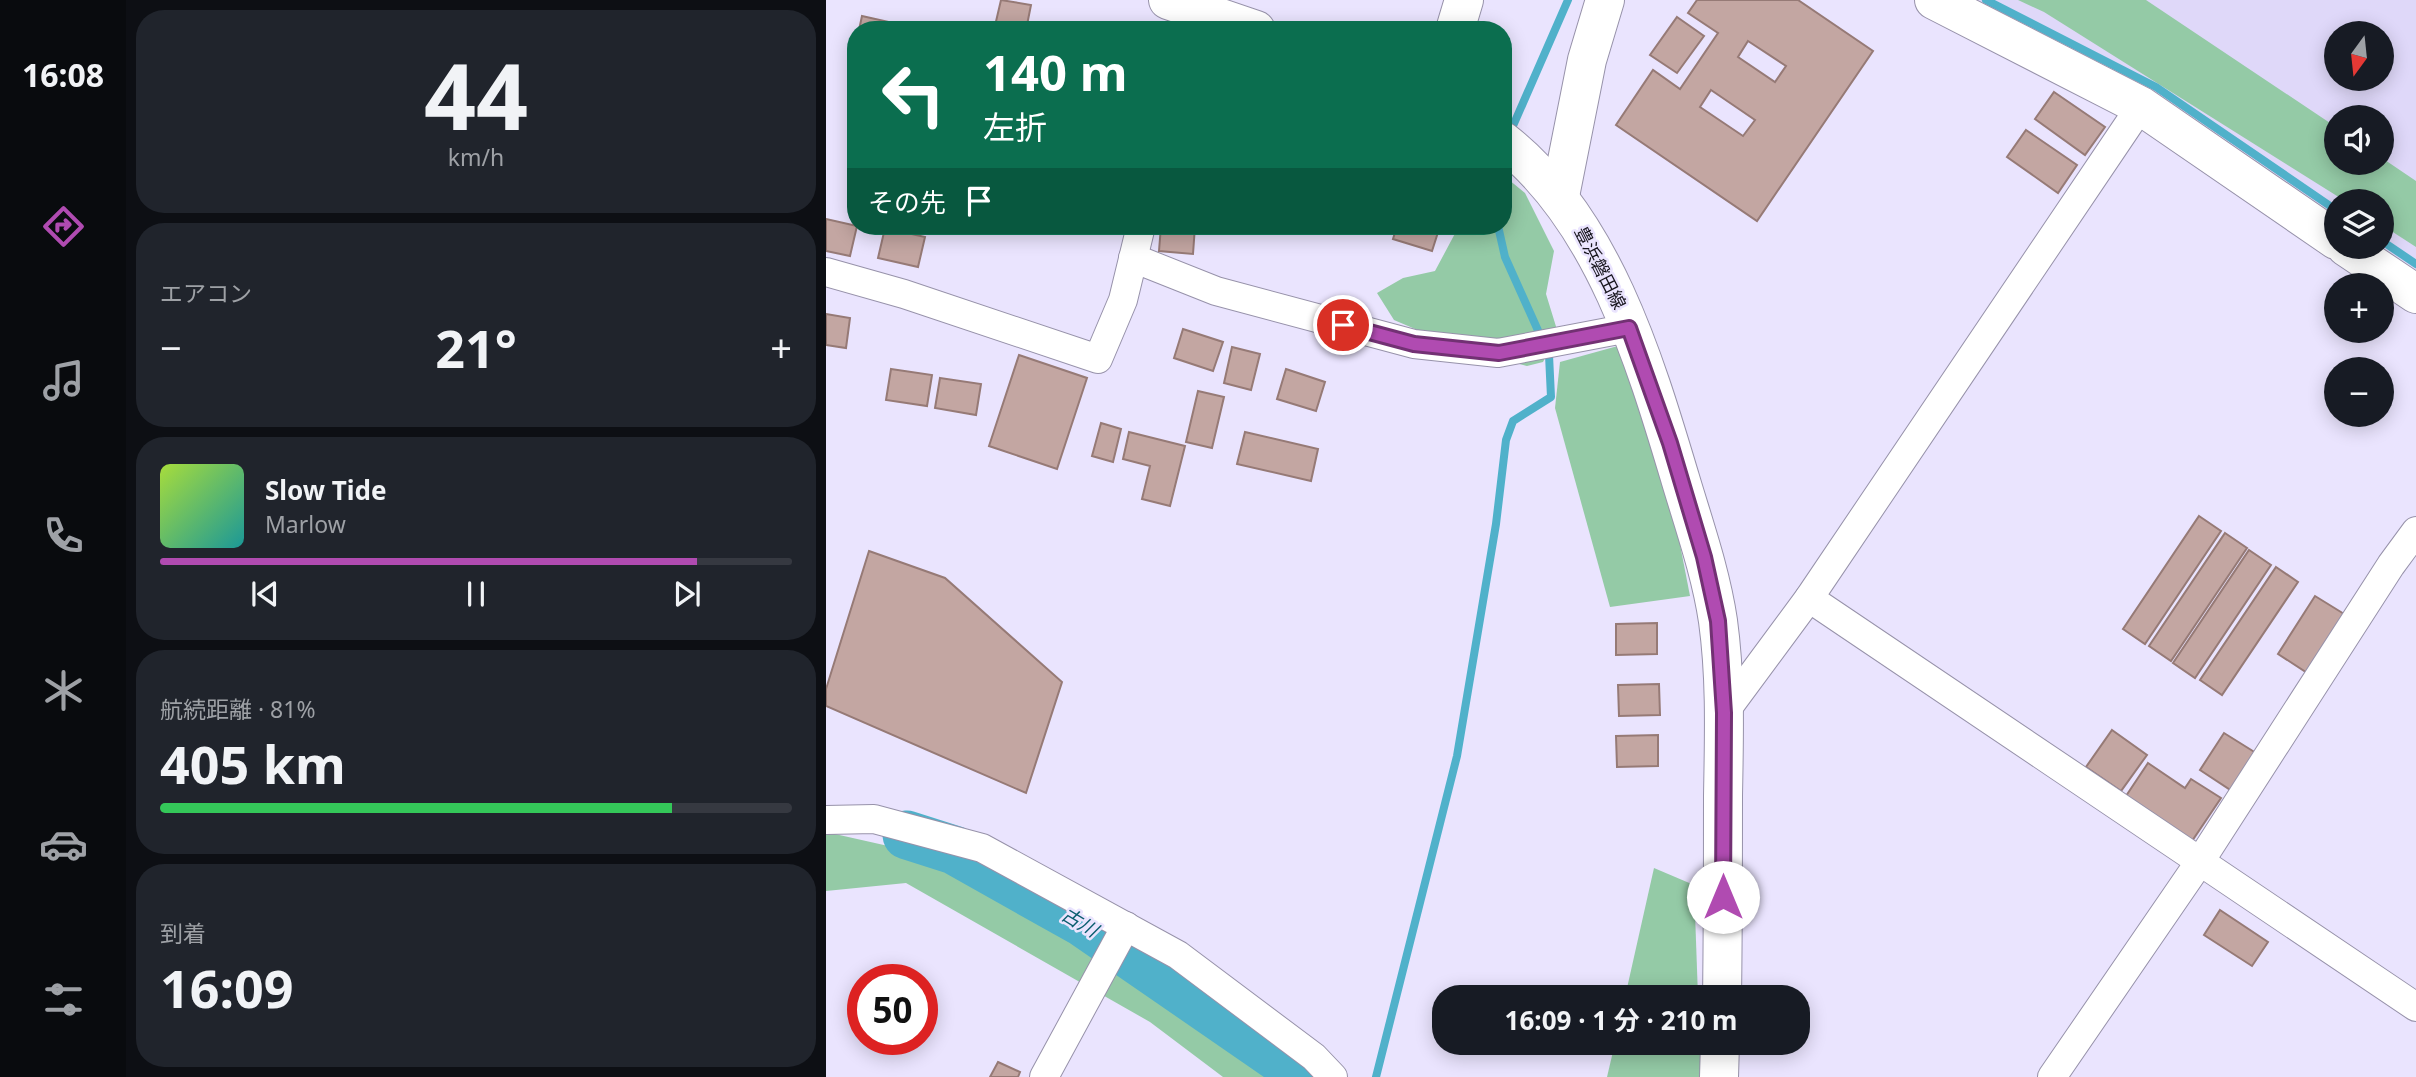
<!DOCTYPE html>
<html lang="ja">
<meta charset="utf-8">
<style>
:root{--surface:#171b24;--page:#20242c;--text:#f1f3f6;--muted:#9ea1a6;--line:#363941;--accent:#b04bb1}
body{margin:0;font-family:"Noto Sans","Noto Sans JP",sans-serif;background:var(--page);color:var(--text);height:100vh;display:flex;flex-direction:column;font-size:26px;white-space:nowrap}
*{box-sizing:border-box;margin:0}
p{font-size:23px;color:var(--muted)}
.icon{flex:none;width:38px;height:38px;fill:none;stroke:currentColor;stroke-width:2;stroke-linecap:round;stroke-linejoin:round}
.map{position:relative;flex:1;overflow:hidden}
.panel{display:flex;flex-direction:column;gap:10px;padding:10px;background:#0d0f14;width:700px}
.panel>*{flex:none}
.hud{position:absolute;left:21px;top:21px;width:665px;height:214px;border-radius:28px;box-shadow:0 4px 18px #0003;background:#0b6e4f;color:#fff;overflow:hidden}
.needle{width:46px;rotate:195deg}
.buttons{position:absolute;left:1498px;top:21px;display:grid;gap:14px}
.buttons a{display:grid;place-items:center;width:70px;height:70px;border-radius:50%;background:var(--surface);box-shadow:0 4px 18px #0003;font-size:35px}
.speed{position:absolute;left:21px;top:964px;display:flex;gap:14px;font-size:35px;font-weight:700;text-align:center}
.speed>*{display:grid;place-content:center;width:91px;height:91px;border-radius:50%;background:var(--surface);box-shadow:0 4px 18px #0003;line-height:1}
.speed .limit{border:10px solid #d22;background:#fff;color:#111}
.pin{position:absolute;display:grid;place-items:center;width:60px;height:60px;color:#fff;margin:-30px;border:4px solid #fff;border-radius:50%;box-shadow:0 2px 7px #0007}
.me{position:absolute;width:77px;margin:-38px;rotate:0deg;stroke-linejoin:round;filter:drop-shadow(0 0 5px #0008)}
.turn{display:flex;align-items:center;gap:24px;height:147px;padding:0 21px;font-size:32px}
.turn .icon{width:91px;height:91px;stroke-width:2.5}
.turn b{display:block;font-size:49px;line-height:60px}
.then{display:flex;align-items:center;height:66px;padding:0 21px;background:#0003;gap:14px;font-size:26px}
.big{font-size:52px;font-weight:700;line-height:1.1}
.panel .card{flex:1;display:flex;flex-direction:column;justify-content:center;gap:10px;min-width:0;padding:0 24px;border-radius:28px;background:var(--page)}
.panel .dial{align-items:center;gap:0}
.dial b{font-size:91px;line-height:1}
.song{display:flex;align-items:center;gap:21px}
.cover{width:84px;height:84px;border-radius:10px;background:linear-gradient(135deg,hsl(80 70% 55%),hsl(180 70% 35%))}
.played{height:7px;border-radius:4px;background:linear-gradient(90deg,var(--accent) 85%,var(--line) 85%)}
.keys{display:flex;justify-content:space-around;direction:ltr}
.heat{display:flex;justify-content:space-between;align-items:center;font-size:38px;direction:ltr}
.charge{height:10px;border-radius:5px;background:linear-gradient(90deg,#34c759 81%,var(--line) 0)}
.trip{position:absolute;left:606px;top:985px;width:378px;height:70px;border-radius:28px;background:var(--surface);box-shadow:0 4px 18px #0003;font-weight:700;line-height:70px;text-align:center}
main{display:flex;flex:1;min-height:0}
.menu{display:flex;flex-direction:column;width:126px;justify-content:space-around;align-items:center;background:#090b0e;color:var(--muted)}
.menu .icon{width:49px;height:49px}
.menu .current{color:var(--accent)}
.menu b{font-size:32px;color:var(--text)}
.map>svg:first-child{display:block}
.built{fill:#dfd8f9;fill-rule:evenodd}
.green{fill:#94caa6}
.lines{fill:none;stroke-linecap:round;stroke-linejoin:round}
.stream{stroke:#50b1ca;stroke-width:8}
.river{stroke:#50b1ca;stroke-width:49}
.building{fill:#c3a6a2;stroke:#967a76;stroke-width:2;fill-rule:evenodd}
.street-casing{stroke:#9792aa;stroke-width:30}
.secondary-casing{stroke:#9792aa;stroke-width:40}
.street{stroke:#fff;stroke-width:28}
.secondary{stroke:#fff;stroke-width:38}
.route-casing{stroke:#723173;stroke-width:18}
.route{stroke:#b04bb1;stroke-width:12}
.labels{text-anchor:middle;stroke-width:5;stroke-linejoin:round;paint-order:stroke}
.street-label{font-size:18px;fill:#16141c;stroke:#eae4fe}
.water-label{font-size:19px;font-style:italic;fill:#0a5d6f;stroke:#eae4fe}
</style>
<main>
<nav class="menu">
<b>16:08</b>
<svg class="icon current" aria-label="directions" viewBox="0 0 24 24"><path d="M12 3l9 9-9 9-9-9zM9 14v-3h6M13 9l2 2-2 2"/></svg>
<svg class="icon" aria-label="music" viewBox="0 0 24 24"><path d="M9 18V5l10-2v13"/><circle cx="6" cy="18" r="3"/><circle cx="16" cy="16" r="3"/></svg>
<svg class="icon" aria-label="phone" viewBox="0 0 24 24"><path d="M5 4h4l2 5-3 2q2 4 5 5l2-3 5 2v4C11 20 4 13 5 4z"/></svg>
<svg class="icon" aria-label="climate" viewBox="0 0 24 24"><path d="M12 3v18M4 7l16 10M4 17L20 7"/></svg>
<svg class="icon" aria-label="car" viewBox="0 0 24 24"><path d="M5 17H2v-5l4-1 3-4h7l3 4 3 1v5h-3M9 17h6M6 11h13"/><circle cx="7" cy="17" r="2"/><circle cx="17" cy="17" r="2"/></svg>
<svg class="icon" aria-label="filters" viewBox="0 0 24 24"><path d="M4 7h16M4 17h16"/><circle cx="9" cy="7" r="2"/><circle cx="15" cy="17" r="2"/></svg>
</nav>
<section class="panel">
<div class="card dial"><b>44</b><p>km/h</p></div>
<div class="card"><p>エアコン</p>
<div class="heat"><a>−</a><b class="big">21°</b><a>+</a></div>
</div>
<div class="card">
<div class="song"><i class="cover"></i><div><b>Slow Tide</b><p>Marlow</p></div></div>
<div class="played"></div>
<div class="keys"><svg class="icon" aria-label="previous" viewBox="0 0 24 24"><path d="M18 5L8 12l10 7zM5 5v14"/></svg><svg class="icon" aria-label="pause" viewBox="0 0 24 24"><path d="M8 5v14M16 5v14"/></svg><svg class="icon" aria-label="next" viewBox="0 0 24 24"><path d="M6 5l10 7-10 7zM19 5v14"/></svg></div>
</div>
<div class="card"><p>航続距離 · 81%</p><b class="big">405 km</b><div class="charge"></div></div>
<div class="card"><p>到着</p><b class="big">16:09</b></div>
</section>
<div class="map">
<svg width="1590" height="1077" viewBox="0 0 1590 1077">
<rect width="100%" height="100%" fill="#eae4fe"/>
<!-- built -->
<path class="built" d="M1110 0H1590V292L1523 247H1556V201H1510V238ZM1510 33H1556V79H1510ZM1510 117H1556V163H1510Z"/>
<!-- green -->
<g class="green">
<polygon points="1192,0 1320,0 1510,127 1510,163 1556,163 1556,158 1590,181 1590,247 1556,225 1556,201 1519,201 1218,12"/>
<polygon points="677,175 699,193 728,251 720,294 732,333 717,362 701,366 636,349 568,320 551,293 577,278 609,271 633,226 677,226"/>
<polygon points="799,344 837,457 864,596 784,607 729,408 734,362"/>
<polygon points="0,832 160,868 426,1010 495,1077 397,1077 324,1022 80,883 0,891"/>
<polygon points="828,868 868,885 872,997 799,997"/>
<polygon points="789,1043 874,1043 875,1077 781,1077"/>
</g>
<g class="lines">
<!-- stream -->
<g class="stream">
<polyline points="1160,0 1330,87 1510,210"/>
<polyline points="683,135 742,0"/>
<polyline points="1556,241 1590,264"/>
<polyline points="550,1077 631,756 670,524 680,440 687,421 725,397 723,355 679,257 672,226"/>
</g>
<!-- river -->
<polyline class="river" points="81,835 128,850 258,923 481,1077"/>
</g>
<!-- building -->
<g class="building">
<polygon points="175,0 205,5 200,30 168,30"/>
<path d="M871 0H972L1047 51 931 221 790 125 827 70 854 89 892 33 862 13ZM922 41 960 66 949 82 912 57ZM885 90 929 120 917 136 874 107Z"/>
<polygon points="36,16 76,25 75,30 33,30"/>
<polygon points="851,17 878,36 851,73 824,55"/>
<polygon points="1228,92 1279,127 1259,155 1209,119"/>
<polygon points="1200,130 1251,165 1232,193 1181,157"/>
<polygon points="0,219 31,226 24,256 0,251"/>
<polygon points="335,226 369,226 367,254 333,251"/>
<polygon points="571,226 614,226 606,251 567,239"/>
<polygon points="59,228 99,237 92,267 52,258"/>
<polygon points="0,314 24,318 20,348 0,345"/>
<polygon points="357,329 397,342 387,371 348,358"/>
<polygon points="406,347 434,354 425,390 398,383"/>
<polygon points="193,355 261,378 231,469 163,446"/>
<polygon points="65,369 106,375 101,406 60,400"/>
<polygon points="460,369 499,382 490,411 451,399"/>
<polygon points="114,378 155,384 150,415 109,408"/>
<polygon points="372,391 398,397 386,448 360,442"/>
<polygon points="275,423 295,429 287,462 266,456"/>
<polygon points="303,432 359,446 344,506 316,499 324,466 297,459"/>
<polygon points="419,432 492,449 485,481 411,464"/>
<polygon points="1373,516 1395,531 1319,644 1297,629"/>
<polygon points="1399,533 1421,548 1345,661 1323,646"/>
<polygon points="1423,550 1445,565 1369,678 1347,663"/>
<polygon points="43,551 119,578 236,682 200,793 0,706 0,689"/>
<polygon points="1450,567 1472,582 1396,695 1374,680"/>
<polygon points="1489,596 1523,617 1486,676 1452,654"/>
<polygon points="831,623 831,654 790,655 790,624"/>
<polygon points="833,684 834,715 793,716 792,685"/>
<polygon points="1286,730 1321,755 1295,791 1260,767"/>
<polygon points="1398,733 1430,753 1406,791 1374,770"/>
<polygon points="832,735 832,766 791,767 790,736"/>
<polygon points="1322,763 1359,788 1365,779 1395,798 1366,841 1300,796"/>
<polygon points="1394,910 1442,942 1426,966 1378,935"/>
<polygon points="172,1062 194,1072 192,1077 164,1077"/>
</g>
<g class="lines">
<!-- street casing -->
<g class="street-casing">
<g id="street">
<polyline points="307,258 390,291 588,344 672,353 803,328"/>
<polyline points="0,272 78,294 272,359 297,300 315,226"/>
<polyline points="983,598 1590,1007"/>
<polyline points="898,713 983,598 1315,106"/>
<polyline points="0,820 48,819 156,848 352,955 488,1057 507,1077"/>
<polyline points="218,1077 300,926"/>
<polyline points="1226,1077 1375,860 1565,565 1590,531"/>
</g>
</g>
<!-- secondary casing -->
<g class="secondary-casing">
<g id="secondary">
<polyline points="342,0 430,30"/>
<polyline points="1108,0 1315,106 1510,240"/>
<polyline points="629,30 638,0"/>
<path d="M677 141C777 219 819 361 854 478 868 525 885 573 892 621 900 679 898 738 897 796 897 863 897 930 896 998"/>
<polyline points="734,196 761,60 779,0"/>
<polyline points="1520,247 1590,294"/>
<polyline points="893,1077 894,1043"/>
</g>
</g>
<!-- street -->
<use href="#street" class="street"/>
<!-- secondary -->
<use href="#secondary" class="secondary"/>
</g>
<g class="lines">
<!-- route casing -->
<g class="route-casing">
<polyline id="route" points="517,325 588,344 673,353 803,328 844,443 878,557 892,621 898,713 897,897"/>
</g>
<!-- route -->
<use href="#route" class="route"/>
</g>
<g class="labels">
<!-- street labels -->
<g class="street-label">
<text transform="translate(774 268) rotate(63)" y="6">豊浜磐田線</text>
</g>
<!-- water labels -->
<g class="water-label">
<text transform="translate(254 922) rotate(31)" y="7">古川</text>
</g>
</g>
</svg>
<div class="buttons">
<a><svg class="needle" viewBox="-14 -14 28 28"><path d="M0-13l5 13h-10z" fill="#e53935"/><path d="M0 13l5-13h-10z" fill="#9ea1a6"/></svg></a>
<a><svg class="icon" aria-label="sound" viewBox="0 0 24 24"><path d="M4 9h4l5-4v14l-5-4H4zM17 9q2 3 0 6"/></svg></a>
<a><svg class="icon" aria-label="layers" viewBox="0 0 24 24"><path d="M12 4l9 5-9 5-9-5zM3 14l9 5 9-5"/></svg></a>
<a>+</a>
<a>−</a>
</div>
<div class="speed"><div class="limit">50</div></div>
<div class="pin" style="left:517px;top:325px;background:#d93025"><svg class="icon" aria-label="arrive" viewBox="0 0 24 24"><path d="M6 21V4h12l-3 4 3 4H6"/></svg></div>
<svg class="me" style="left:897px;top:897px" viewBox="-20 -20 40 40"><circle r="19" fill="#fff"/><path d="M0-13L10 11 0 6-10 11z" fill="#b04bb1"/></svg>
<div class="trip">16:09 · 1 分 · 210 m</div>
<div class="hud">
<div class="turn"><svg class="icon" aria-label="left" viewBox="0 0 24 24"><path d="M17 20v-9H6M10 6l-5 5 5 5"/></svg><div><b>140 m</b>左折</div></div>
<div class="then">その先<svg class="icon" aria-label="arrive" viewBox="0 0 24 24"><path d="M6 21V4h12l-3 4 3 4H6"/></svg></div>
</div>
</div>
</main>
